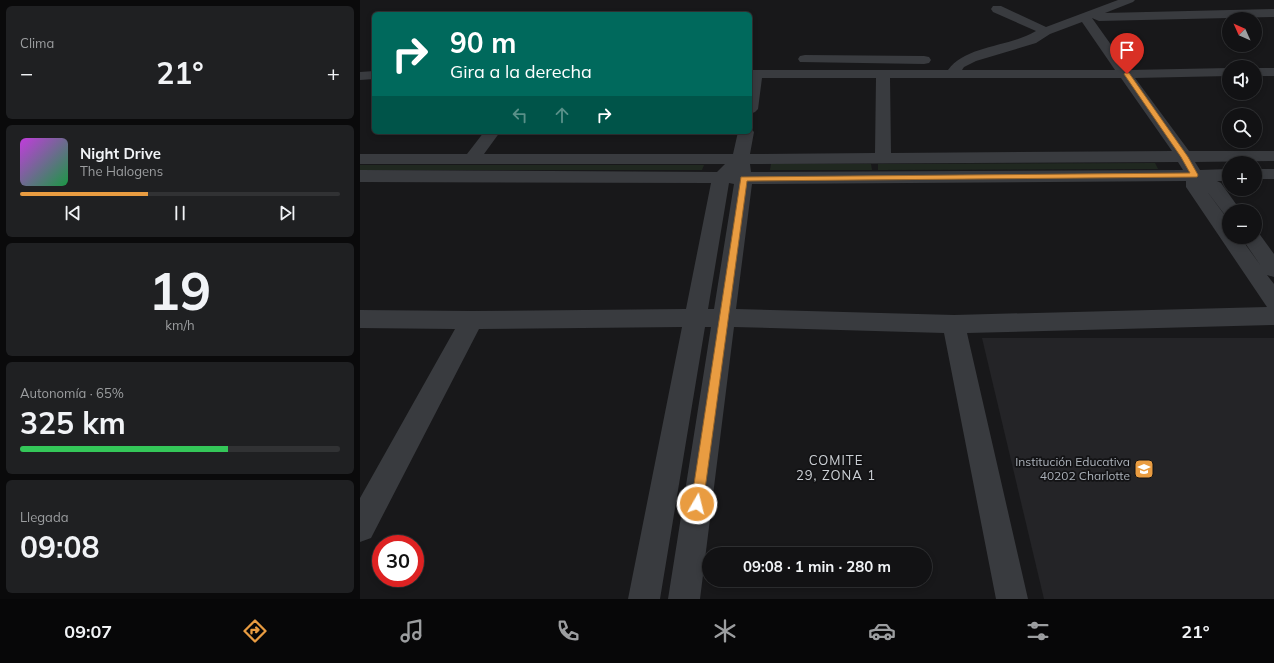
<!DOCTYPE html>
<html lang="es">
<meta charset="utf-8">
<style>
:root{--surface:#121214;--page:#1f2022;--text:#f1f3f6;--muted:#9c9ea0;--line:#313234;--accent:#e99c41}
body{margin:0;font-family:Mulish,sans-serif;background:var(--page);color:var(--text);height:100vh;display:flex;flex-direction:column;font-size:15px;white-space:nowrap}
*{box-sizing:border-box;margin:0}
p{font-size:13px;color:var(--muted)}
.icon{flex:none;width:22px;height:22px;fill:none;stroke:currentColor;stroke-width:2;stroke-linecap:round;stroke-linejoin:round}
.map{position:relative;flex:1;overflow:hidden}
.details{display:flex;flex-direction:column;gap:6px;padding:6px;background:#0a0a0b;width:360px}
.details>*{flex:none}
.banner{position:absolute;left:12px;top:12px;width:380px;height:122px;border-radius:6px;box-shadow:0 2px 6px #0003,0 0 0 1px var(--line);background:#00695c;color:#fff;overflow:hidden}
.needle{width:26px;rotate:315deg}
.fabs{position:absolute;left:862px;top:12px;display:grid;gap:8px}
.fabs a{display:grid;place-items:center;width:40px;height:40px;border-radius:50%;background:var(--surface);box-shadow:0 2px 6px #0003,0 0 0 1px var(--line);font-size:20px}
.speed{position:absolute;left:12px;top:535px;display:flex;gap:8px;font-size:20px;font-weight:700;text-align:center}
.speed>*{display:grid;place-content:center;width:52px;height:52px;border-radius:50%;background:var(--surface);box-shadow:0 2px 6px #0003,0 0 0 1px var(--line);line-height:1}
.speed .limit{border:6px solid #d22;background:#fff;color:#111}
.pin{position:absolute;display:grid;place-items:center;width:34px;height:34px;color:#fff;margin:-41px -17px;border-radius:50% 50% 50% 0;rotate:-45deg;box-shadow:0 0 4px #0007}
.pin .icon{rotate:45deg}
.me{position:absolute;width:44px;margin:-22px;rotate:8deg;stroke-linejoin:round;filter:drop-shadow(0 0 3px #0008)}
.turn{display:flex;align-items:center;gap:14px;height:84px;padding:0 12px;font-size:18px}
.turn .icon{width:52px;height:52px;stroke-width:2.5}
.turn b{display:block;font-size:28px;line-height:34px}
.lanes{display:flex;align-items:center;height:38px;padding:0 12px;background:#0003;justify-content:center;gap:20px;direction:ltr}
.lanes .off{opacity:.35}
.big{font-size:30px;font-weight:700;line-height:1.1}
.details .widget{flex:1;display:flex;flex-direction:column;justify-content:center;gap:6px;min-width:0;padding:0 14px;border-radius:6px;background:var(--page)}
.details .dial{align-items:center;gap:0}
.dial b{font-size:52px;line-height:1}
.song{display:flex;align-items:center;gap:12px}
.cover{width:48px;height:48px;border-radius:6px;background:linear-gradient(135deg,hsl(290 70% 55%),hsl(140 70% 35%))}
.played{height:4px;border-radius:2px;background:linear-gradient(90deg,var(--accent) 40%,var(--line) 40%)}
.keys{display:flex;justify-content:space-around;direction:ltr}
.heat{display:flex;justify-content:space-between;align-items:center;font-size:22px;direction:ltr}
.charge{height:6px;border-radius:3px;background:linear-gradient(90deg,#34c759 65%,var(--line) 0)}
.trip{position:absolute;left:342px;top:547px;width:230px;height:40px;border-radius:20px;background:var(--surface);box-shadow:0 2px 6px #0003,0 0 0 1px var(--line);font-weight:700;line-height:40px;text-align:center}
.menu{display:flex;height:64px;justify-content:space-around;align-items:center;background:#070708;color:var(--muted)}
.menu .icon{width:28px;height:28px}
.menu .on{color:var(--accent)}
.menu b{font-size:18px;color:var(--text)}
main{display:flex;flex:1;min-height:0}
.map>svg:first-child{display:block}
.built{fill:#242427}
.green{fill:#202820}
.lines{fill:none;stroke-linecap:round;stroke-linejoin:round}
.street{fill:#393b3f;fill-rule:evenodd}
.route{fill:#e99c41;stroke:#97652a}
.labels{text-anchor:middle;stroke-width:3.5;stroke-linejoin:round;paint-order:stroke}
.near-poi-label{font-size:12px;fill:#abb1b9;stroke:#131315;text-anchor:end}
.near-neighbourhood-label{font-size:13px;letter-spacing:1px;fill:#ccd0d5;stroke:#131315}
</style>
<main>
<section class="details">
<div class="widget"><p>Clima</p>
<div class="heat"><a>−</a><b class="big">21°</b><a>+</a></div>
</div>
<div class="widget">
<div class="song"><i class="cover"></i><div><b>Night Drive</b><p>The Halogens</p></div></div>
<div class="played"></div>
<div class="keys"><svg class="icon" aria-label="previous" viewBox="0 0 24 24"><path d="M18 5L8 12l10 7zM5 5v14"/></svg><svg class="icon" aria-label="pause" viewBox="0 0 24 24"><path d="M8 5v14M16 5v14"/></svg><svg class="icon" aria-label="next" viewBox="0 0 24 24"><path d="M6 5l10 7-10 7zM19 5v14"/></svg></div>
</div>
<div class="widget dial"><b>19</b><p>km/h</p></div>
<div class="widget"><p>Autonomía · 65%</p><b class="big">325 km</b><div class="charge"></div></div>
<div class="widget"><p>Llegada</p><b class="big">09:08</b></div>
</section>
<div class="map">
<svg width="914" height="599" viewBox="0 0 914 599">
<rect width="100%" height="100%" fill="#18181a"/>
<!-- built -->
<polygon class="built" points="622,338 914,338 914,599 684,599"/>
<!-- green -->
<g class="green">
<polygon points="795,163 798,169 518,170 518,164"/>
<polygon points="411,164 511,164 512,170 410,170"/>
<polygon points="0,165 344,165 342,170 0,170"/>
</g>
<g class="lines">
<!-- street -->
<g class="street">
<path d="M758 0H775L773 2 745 13 914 9V17L739 21 732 18 769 70 869 68V76L775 78 829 151H914V161L835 162 840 170 869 169V181H857L861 183 881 211H869V216L865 215 846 190 869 221V237H880L901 266 881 237H895V231L898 232 914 254V277L907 275 914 284V325L607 333 668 599H636L584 333 374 327 340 599H308L351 327H345L300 599H268L322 327 119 329 11 538 0 542V498L95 329 0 328V310L112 311 326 309 351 183 0 182V170L357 172 365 164H0V154H107L124 132H140L124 154H373L378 132H390V128L394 132 390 154 515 153 516 78H402L398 109 395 112 390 114V70H588C606 45 650 47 676 31L633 12 631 9 633 6H641L686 27ZM722 22 755 70H602L604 67 616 61 676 43 690 34ZM530 78H761L812 151 531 153ZM818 162 823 170 391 172 390 164ZM826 181V187L907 307 594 315 376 309 392 184ZM369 183 374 184 373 190 354 309H348Z"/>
<polygon points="445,55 564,56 569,57 571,60 569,63 564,64 440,62 438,59 440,56"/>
<rect x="895" y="68" width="19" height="8"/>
<polygon points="14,71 14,79 0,80 0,72"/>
<rect x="895" y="169" width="19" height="10"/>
</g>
</g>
<!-- route -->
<polygon class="route" points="765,73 769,73 828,157 838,175 837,177 387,181 343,504 341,509 337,510 333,509 331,504 381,177 830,173 821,157 764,74"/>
<!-- icons -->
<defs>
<g id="school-square" transform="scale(1)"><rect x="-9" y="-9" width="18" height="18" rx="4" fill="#e99c41" stroke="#131315"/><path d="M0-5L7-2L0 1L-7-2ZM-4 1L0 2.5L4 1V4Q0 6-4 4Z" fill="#fff"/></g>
</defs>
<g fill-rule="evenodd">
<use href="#school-square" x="784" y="469"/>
</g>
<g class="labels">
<!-- near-poi labels -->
<g class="near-poi-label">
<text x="770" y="466">Institución Educativa<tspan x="770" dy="14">40202 Charlotte</tspan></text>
</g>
<!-- near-neighbourhood labels -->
<g class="near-neighbourhood-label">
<text x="476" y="465">COMITE<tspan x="476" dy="15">29, ZONA 1</tspan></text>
</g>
</g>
</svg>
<div class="fabs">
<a><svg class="needle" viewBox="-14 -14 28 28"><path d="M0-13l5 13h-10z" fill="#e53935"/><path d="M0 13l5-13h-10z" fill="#9c9ea0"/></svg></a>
<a><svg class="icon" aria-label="sound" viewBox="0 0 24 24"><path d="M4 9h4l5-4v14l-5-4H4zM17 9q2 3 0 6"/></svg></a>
<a><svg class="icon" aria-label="search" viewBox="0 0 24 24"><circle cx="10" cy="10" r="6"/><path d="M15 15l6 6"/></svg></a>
<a>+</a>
<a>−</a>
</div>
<div class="speed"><div class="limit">30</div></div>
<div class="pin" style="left:767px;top:74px;background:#d93025"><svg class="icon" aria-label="arrive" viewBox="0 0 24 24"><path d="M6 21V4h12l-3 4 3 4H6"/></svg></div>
<svg class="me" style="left:337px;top:504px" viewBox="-20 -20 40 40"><circle r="17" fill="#e99c41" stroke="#fff" stroke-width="3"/><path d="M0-11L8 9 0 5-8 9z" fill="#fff"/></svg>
<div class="trip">09:08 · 1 min · 280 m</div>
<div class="banner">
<div class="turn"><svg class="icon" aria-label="right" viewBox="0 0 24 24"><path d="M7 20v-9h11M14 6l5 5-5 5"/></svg><div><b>90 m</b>Gira a la derecha</div></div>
<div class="lanes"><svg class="icon off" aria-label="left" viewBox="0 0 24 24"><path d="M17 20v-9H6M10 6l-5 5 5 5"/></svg><svg class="icon off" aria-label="ahead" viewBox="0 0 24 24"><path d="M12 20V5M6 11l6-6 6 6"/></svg><svg class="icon" aria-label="right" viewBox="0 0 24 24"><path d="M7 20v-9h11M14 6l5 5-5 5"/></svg></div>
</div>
</div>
</main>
<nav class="menu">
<b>09:07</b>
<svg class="icon on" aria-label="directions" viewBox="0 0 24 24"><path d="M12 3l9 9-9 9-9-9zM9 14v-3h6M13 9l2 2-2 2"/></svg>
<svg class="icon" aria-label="music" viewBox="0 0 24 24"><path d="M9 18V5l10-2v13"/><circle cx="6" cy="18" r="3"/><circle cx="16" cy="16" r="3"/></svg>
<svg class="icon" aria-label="phone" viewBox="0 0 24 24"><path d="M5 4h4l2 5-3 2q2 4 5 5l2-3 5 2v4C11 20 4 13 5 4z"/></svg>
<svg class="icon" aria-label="climate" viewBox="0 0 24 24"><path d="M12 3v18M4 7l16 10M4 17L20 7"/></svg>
<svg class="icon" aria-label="car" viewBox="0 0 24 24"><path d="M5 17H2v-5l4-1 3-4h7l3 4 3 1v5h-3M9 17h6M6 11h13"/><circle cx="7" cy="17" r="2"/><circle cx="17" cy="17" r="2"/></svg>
<svg class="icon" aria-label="filters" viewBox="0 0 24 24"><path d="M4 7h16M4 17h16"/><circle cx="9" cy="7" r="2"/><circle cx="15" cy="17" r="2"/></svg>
<b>21°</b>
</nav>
